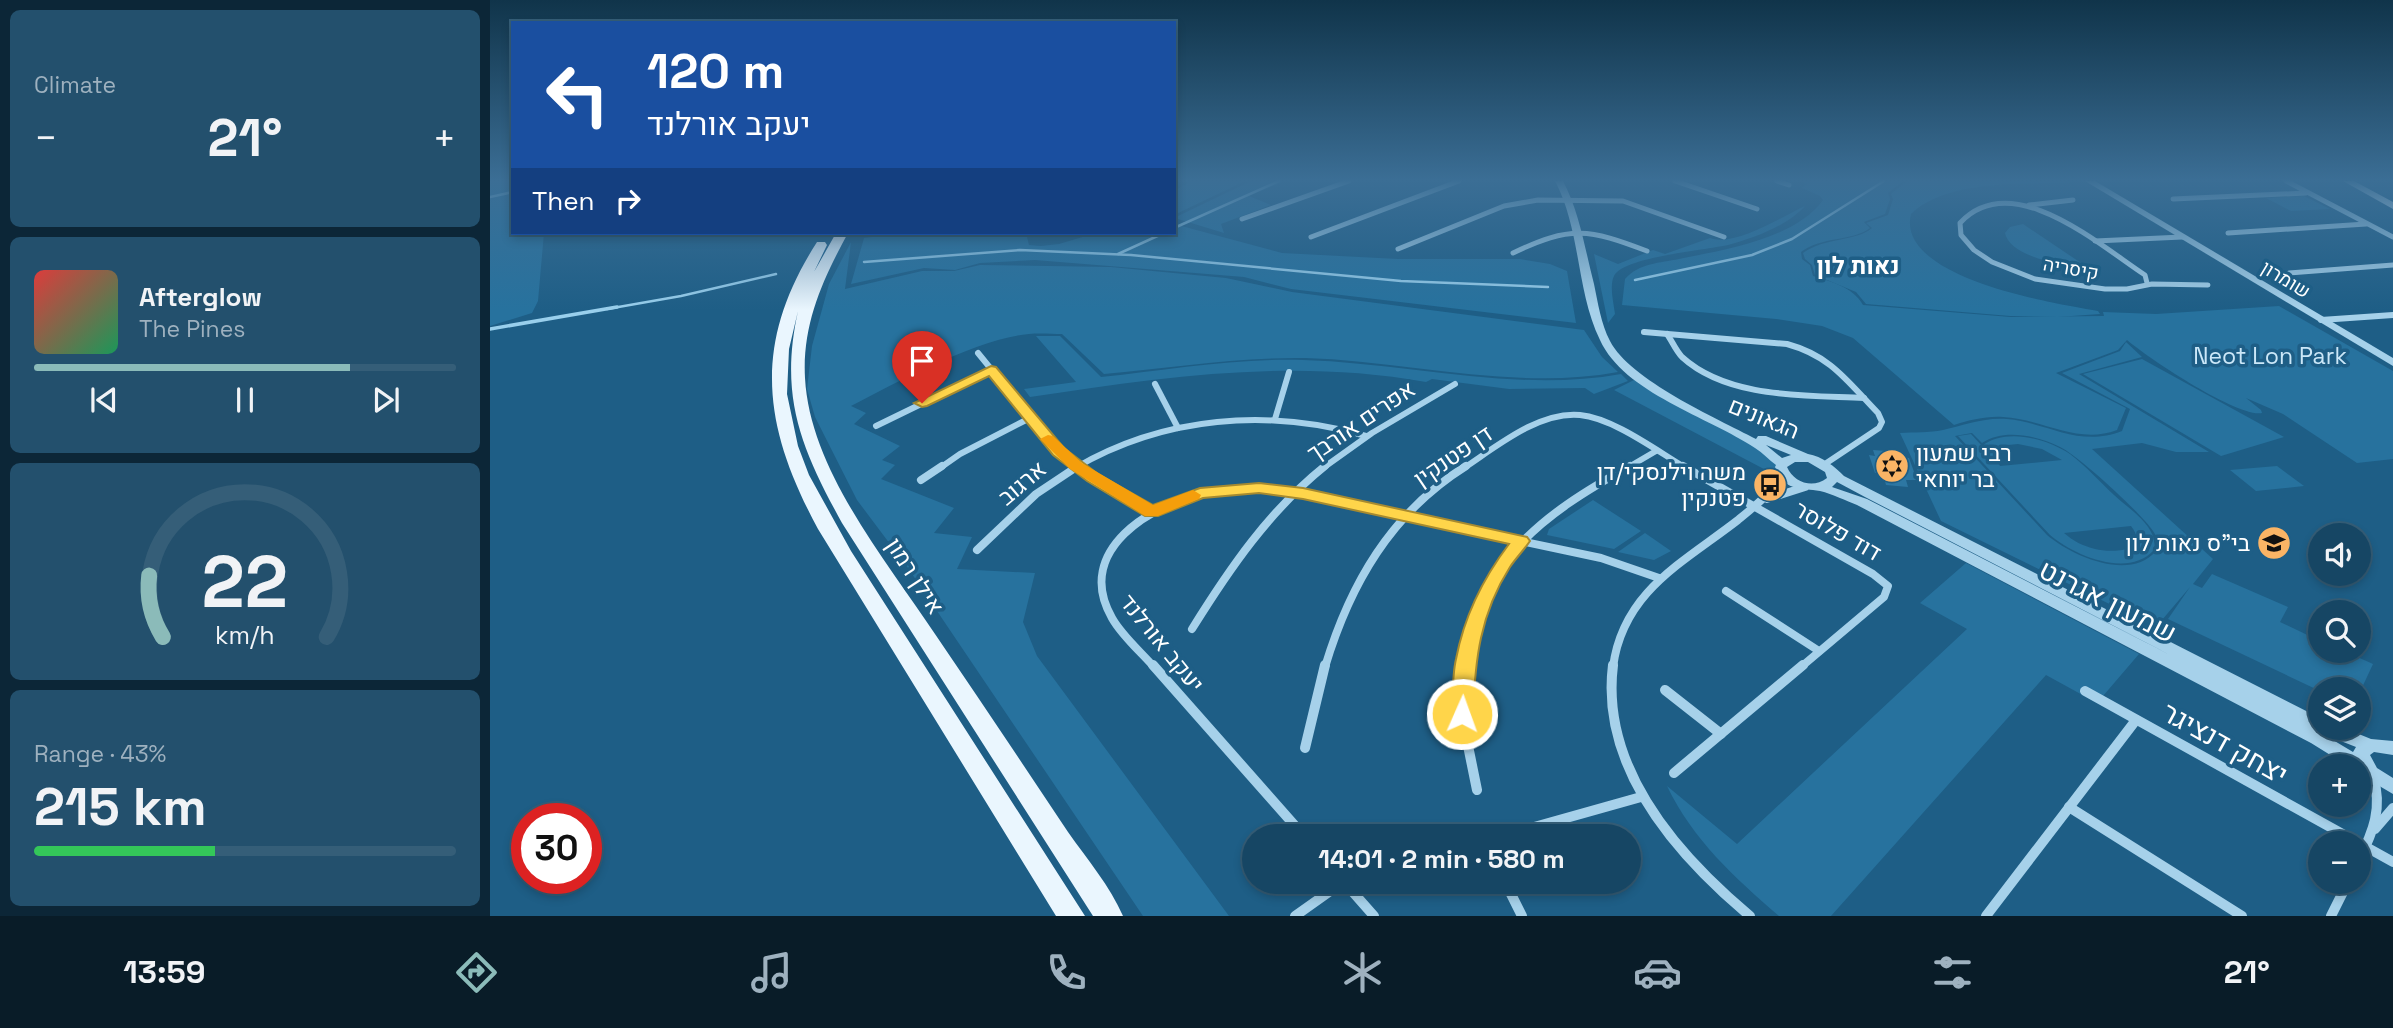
<!DOCTYPE html>
<meta charset="utf-8">
<style>
:root{--surface:#164664;--page:#23506d;--text:#f1f3f6;--muted:#9eb1bf;--line:#355e78;--accent:#8bbbb9}
body{margin:0;font-family:"Space Grotesk",Heebo,sans-serif;background:var(--page);color:var(--text);height:100vh;display:flex;flex-direction:column;font-size:26px;white-space:nowrap}
*{box-sizing:border-box;margin:0}
p{font-size:23px;color:var(--muted)}
.icon{flex:none;width:38px;height:38px;fill:none;stroke:currentColor;stroke-width:2;stroke-linecap:round;stroke-linejoin:round}
.map{position:relative;flex:1;overflow:hidden}
.drawer{display:flex;flex-direction:column;gap:10px;padding:10px;background:#0c2637;width:490px}
.drawer>*{flex:none}
.guide{position:absolute;left:21px;top:21px;width:665px;height:214px;border-radius:0px;box-shadow:0 4px 10px #0003,0 0 0 2px var(--line);background:#1a4fa0;color:#fff;overflow:hidden}
.tools{position:absolute;left:1818px;top:523px;display:grid;gap:14px}
.tools a{display:grid;place-items:center;width:63px;height:63px;border-radius:50%;background:var(--surface);box-shadow:0 4px 10px #0003,0 0 0 2px var(--line);font-size:35px}
.speed{position:absolute;left:21px;top:803px;display:flex;gap:14px;font-size:35px;font-weight:700;text-align:center}
.speed>*{display:grid;place-content:center;width:91px;height:91px;border-radius:50%;background:var(--surface);box-shadow:0 4px 10px #0003,0 0 0 2px var(--line);line-height:1}
.speed .limit{border:10px solid #d22;background:#fff;color:#111}
.pin{position:absolute;display:grid;place-items:center;width:60px;height:60px;color:#fff;margin:-72px -30px;border-radius:50% 50% 50% 0;rotate:-45deg;box-shadow:0 0 7px #0007}
.pin .icon{rotate:45deg}
.me{position:absolute;width:77px;margin:-38px;rotate:2deg;stroke-linejoin:round;filter:drop-shadow(0 0 5px #0008)}
.turn{display:flex;align-items:center;gap:24px;height:147px;padding:0 21px;font-size:32px}
.turn .icon{width:91px;height:91px;stroke-width:2.5}
.turn b{display:block;font-size:49px;line-height:60px}
.then{display:flex;align-items:center;height:66px;padding:0 21px;background:#0003;gap:14px;font-size:26px}
.big{font-size:52px;font-weight:800;line-height:1.1}
.drawer .card{flex:1;display:flex;flex-direction:column;justify-content:center;gap:10px;min-width:0;padding:0 24px;border-radius:10px;background:var(--page)}
.drawer .dial{align-items:center;gap:0}
.dial svg{height:182px;overflow:visible;fill:none;stroke:var(--line);stroke-width:7;stroke-linecap:round;text-anchor:middle}
.dial text{fill:var(--text);stroke:none}
.song{display:flex;align-items:center;gap:21px}
.cover{width:84px;height:84px;border-radius:10px;background:linear-gradient(135deg,hsl(0 70% 55%),hsl(150 70% 35%))}
.played{height:7px;border-radius:4px;background:linear-gradient(90deg,var(--accent) 75%,var(--line) 75%)}
.keys{display:flex;justify-content:space-around;direction:ltr}
.heat{display:flex;justify-content:space-between;align-items:center;font-size:38px;direction:ltr}
.charge{height:10px;border-radius:5px;background:linear-gradient(90deg,#34c759 43%,var(--line) 0)}
.trip{position:absolute;left:752px;top:824px;width:399px;height:70px;border-radius:35px;background:var(--surface);box-shadow:0 4px 10px #0003,0 0 0 2px var(--line);font-weight:800;line-height:70px;text-align:center}
.tab-bar{display:flex;height:112px;justify-content:space-around;align-items:center;background:#091c28;color:var(--muted)}
.tab-bar .icon{width:49px;height:49px}
.tab-bar .on{color:var(--accent)}
.tab-bar b{font-size:32px;color:var(--text)}
main{display:flex;flex:1;min-height:0}
.map>svg:first-child{display:block}
.green{fill:#27729e;fill-rule:evenodd}
.lines{fill:none;stroke-linecap:round;stroke-linejoin:round}
.stream-far1{stroke:#99cfec;stroke-width:2.5}
.stream{stroke:#99cfec;stroke-width:3.5}
.building{fill:#2d77a3}
.minor-far3{stroke:#a6d1ea;stroke-width:5}
.minor-far2{stroke:#a6d1ea;stroke-width:6}
.minor-far1{stroke:#a6d1ea;stroke-width:8}
.minor{stroke:#a6d1ea;stroke-width:10}
.tertiary{fill:#a6d1ea;fill-rule:evenodd}
.secondary{fill:#d2e9f8;fill-rule:evenodd}
.primary{fill:#eaf6fe;fill-rule:evenodd}
.route{fill:#ffd54a;stroke:#a68a30;stroke-width:2}
.slow{fill:#f59e0b}
.labels{text-anchor:middle;stroke-width:7;stroke-linejoin:round;paint-order:stroke}
.far-street-label{font-size:19px;fill:#fff;stroke:#1e5e86}
.park-label{font-size:23px;fill:#cbe7f8;stroke:#1e5e86}
.street-label{font-size:23px;fill:#fff;stroke:#1e5e86}
.poi-label{font-size:23px;fill:#fff;stroke:#1e5e86;text-anchor:end}
.far-district-label{font-size:24px;font-weight:bold;fill:#fff;stroke:#1e5e86}
.near-street-label{font-size:28px;fill:#fff;stroke:#1e5e86}
</style>
<main>
<section class="drawer">
<div class="card"><p>Climate</p>
<div class="heat"><a>−</a><b class="big">21°</b><a>+</a></div>
</div>
<div class="card">
<div class="song"><i class="cover"></i><div><b>Afterglow</b><p>The Pines</p></div></div>
<div class="played"></div>
<div class="keys"><svg class="icon" aria-label="previous" viewBox="0 0 24 24"><path d="M18 5L8 12l10 7zM5 5v14"/></svg><svg class="icon" aria-label="pause" viewBox="0 0 24 24"><path d="M8 5v14M16 5v14"/></svg><svg class="icon" aria-label="next" viewBox="0 0 24 24"><path d="M6 5l10 7-10 7zM19 5v14"/></svg></div>
</div>
<div class="card dial"><svg viewBox="0 0 100 80">
<path d="M14 69A42 42 0 1 1 86 69"/>
<path d="M14 69A42 42 0 0 1 8 42" stroke="#8bbbb9"/>
<text x="50" y="56" font-size="32" font-weight="700">22</text>
<text x="50" y="72" font-size="11">km/h</text>
</svg></div>
<div class="card"><p>Range · 43%</p><b class="big">215 km</b><div class="charge"></div></div>
</section>
<div class="map">
<svg width="1903" height="916" viewBox="0 0 1903 916">
<rect width="100%" height="100%" fill="#1e5e86"/>
<!-- green -->
<g class="green">
<polygon points="0,181 23,181 23,233 54,233 48,301 42,313 0,326"/>
<polygon points="701,181 755,181 684,215 684,191"/>
<polygon points="761,181 795,181 759,196 781,205 731,224 734,233 688,219 688,216"/>
<path d="M1311 181H1413L1398 193 1400 199 1395 214 1374 222 1380 228C1361 242 1332 236 1311 252L1312 259 1320 265 1323 276C1342 282 1363 287 1373 305L1521 317 1614 316 1613 312 1666 314 1789 306 1903 371V459L1867 463 1793 414 1756 398 1771 410 1772 413C1748 418 1658 358 1637 340L1628 350 1566 373 1636 408 1627 430C1587 445 1553 419 1513 417 1496 416 1480 420 1464 425L1363 338 1332 326 1286 319 1132 305 1135 279C1149 263 1170 263 1189 259 1234 250 1305 239 1333 200L1330 196 1312 188 1317 184Z"/>
<path d="M1417 181 1589 182C1539 185 1458 178 1421 214 1405 278 1566 304 1608 311L1610 314 1568 317 1520 316 1376 304 1366 292 1325 275 1322 265 1315 259 1313 253C1335 237 1365 242 1382 228L1376 223 1398 215 1403 199 1401 194Z"/>
<polygon points="1814,196 1840,209 1801,211 1776,198"/>
<path d="M1315 206C1297 226 1264 238 1238 245 1216 250 1133 257 1124 276 1119 286 1124 304 1125 314L1118 323 1104 254 1128 264 1163 250 1175 254 1220 238C1245 247 1291 217 1315 206Z"/>
<polygon points="684,224 792,253 908,259 1030,259 1060,264 1077,271 1086,323 801,289 754,277 545,260 490,263 465,270 434,268 361,284 374,238 405,234 532,233 537,237 539,245 551,246 569,244 606,233 684,233"/>
<path d="M1533 224 1594 265C1573 266 1520 257 1515 233L1520 227Z"/>
<path d="M361 242 355 289 432 271H464L490 265 621 267 736 278 802 292 1094 330 1112 357 1128 372C1025 391 918 361 815 358 748 357 680 368 614 374L572 334C562 334 550 333 539 334 489 338 407 382 361 406L376 413 364 424 410 446 392 460 405 465 391 479 464 508 444 533 482 537 467 569 545 573 533 622 547 656 739 916H653L418 568 367 500 325 417 317 389 322 346 339 284Z"/>
<path d="M546 336H570L611 377C678 370 746 358 813 360 918 363 1026 393 1131 374L1138 381 1104 394 1095 388 1019 389 942 379 936 382C800 358 675 377 540 397L534 389 586 382Z"/>
<path d="M1636 342 1652 357 1589 374 1719 452H1686L1652 443 1602 449 1723 559 1703 584 1712 588 1722 574 1798 607 1790 622 1830 641V651H1854L1883 664 1869 694V690L1830 691 1678 619 1700 587 1666 627 1451 521 1410 433C1424 432 1439 433 1453 430 1474 425 1495 417 1517 419 1559 423 1589 448 1632 431L1640 409 1572 373 1630 351ZM1482 433 1492 443C1514 428 1548 436 1570 447 1589 456 1652 514 1663 531 1668 538 1669 543 1666 551 1640 582 1582 556 1557 535L1465 436Z"/>
<polygon points="1652,359 1794,437 1731,456 1593,374"/>
<polygon points="1144,380 1152,381 1287,457 1291,478 1124,390"/>
<path d="M1481 434 1492 446C1516 427 1558 439 1580 454 1596 466 1610 482 1624 495 1639 509 1669 527 1664 550 1638 579 1583 555 1560 535L1468 436ZM1528 444 1552 449 1572 460 1510 466 1505 457 1507 451 1518 445ZM1641 526C1661 552 1621 553 1605 549 1593 546 1583 541 1574 533Z"/>
<polygon points="1787,466 1814,486 1766,491 1740,470"/>
<polygon points="1103,500 1151,531 1124,549 1057,535 1059,529"/>
<polygon points="1155,533 1181,551 1164,560 1128,552"/>
<path d="M1476 563 1649 654 1607 703 1556 675 1341 916H1289C1244 877 1203 840 1177 786L1247 844 1477 629 1430 603Z"/>
</g>
<g class="lines">
<!-- stream-far1 -->
<g class="stream-far1">
<polyline points="0,197 23,192"/>
<polyline points="684,228 789,181"/>
<polyline points="628,254 674,233"/>
<polyline points="374,262 530,250 641,255 911,281 1058,287"/>
<polyline points="1145,280 1262,255 1302,239 1394,181"/>
<polyline points="117,309 191,296 286,274"/>
</g>
<!-- stream -->
<polyline class="stream" points="0,329 127,307"/>
</g>
<!-- building -->
<polygon class="building" points="1383,450 1410,452 1412,457 1419,458 1427,480 1416,480 1418,487 1396,485 1393,474 1385,473 1379,455 1385,456"/>
<g class="lines">
<!-- minor-far3 -->
<g class="minor-far3">
<polyline points="1185,181 1267,209"/>
<polyline points="1287,181 1299,185"/>
<polyline points="1796,181 1903,237"/>
<polyline points="1683,199 1816,193"/>
<polyline points="1539,205 1583,200"/>
<polyline points="752,219 859,181"/>
<polyline points="1738,233 1876,224"/>
<polyline points="821,237 969,181"/>
<polyline points="1605,241 1692,237"/>
<polyline points="908,249 1014,206 1048,200 1133,201 1234,237"/>
<path d="M1023 253C1081 225 1099 229 1157 251"/>
<polyline points="1799,273 1903,265"/>
<path d="M1657 283 1655 275C1609 245 1522 167 1470 223L1471 235 1484 250 1502 262 1545 279 1615 289H1637L1662 284 1718 285"/>
</g>
<!-- minor-far2 -->
<g class="minor-far2">
<polyline points="1831,320 1903,315"/>
<path d="M1154 332 1297 344C1341 356 1357 381 1388 413L1392 422 1389 428 1335 464"/>
<path d="M1177 334C1182 341 1186 351 1192 357 1238 399 1316 395 1374 398"/>
<polyline points="488,353 569,452 590,468"/>
<polyline points="665,384 688,428"/>
<polyline points="785,419 799,372"/>
<polyline points="386,426 501,370"/>
<polyline points="450,468 470,454 540,418"/>
<path d="M585 468C674 416 778 408 876 436"/>
<polyline points="833,468 882,433 965,384"/>
<path d="M974 468C1006 447 1049 411 1090 415 1123 418 1167 451 1196 468"/>
<polyline points="1137,468 1166,451"/>
</g>
<!-- minor-far1 -->
<g class="minor-far1">
<polyline points="587,466 661,512"/>
<polyline points="1193,466 1383,574 1398,586 1394,597 1311,667"/>
<polyline points="431,480 452,466"/>
<polyline points="1277,499 1315,487"/>
<polyline points="487,550 546,494 588,466"/>
<polyline points="1236,591 1329,651"/>
<path d="M702 629C740 568 779 511 835 466"/>
<path d="M664 667C651 652 632 636 622 618 583 550 662 503 719 492 742 487 766 488 789 490L1111 558 1169 578"/>
<path d="M835 667C860 584 901 513 976 466"/>
<path d="M974 667C989 560 1052 515 1140 466"/>
<path d="M1123 667C1133 591 1194 562 1248 520 1265 506 1282 493 1292 473"/>
</g>
<!-- minor -->
<g class="minor">
<polyline points="663,665 814,836"/>
<polyline points="975,665 974,726 987,790"/>
<path d="M1123 665C1110 768 1187 855 1260 916"/>
<polyline points="1175,690 1231,734"/>
<polyline points="1595,691 1903,862"/>
<polyline points="815,748 835,665"/>
<polyline points="1184,773 1313,665"/>
<polyline points="1579,807 1752,916"/>
<polyline points="1885,829 1903,808"/>
<polyline points="1012,836 1151,797"/>
<path d="M1869 860C1883 832 1893 808 1883 777"/>
<polyline points="854,882 884,916"/>
<polyline points="1015,882 1032,916"/>
<polyline points="805,916 853,882"/>
<polyline points="1496,916 1646,720"/>
<polyline points="1841,916 1858,882"/>
</g>
<!-- tertiary -->
<g class="tertiary">
<path d="M1065 181H1073C1090 213 1095 250 1104 284 1108 303 1111 324 1120 341 1140 380 1226 418 1266 439L1268 436H1276L1318 454C1332 456 1345 467 1354 476L1830 718V728H1854L1881 739 1903 741V755L1884 752 1880 755 1887 768 1903 778V794L1869 774V766H1858L1821 743 1367 505C1356 501 1343 494 1330 491 1309 487 1295 492 1285 467L1286 465C1279 460 1273 453 1265 448 1219 417 1134 393 1110 340 1086 291 1091 230 1065 181ZM1276 445 1301 455 1292 458ZM1305 462H1318L1335 472 1337 478C1323 489 1304 483 1297 467ZM1347 482 1375 497 1686 658 1377 499 1342 487ZM1833 734 1866 747 1863 752Z"/>
<polygon points="1595,181 1605,181 1903,358 1903,366"/>
</g>
<!-- secondary -->
<polygon class="secondary" points="1853,181 1864,181 1903,202 1903,209"/>
<!-- primary -->
<path class="primary" d="M346 233H358C333 279 312 324 315 378 320 470 396 560 445 634 490 700 534 766 578 832 597 859 620 886 633 916H603L352 523C311 448 289 397 308 311L299 349 297 394 308 446 319 475 361 551 595 916H566L328 529C273 427 261 345 327 242H335L337 245 324 272Z"/>
</g>
<!-- sky -->
<linearGradient id="sky" x2="0" y2="1"><stop stop-color="#10344a"/><stop offset="0.58" stop-color="#3b6e95"/><stop offset="1" stop-color="#3b6e95" stop-opacity="0"/></linearGradient>
<rect width="1903" height="310" fill="url(#sky)"/>
<!-- route -->
<path class="route" d="M501 366 506 367 574 448 608 474 663 505 710 488 769 483 813 488 1037 537 1040 541C1034 550 1026 558 1020 567 990 614 985 660 983 714L980 720 972 722 965 720 962 714C963 696 962 676 966 659 974 617 994 577 1019 544L813 499 769 493 713 498 668 516H655L597 481 563 455 499 376 437 406 432 407 424 403Z"/>
<!-- slow -->
<polygon class="slow" points="558,435 563,436 592,463 663,505 703,490 711,495 709,499 668,516 655,516 580,469 550,439"/>
<!-- icons -->
<defs>
<g id="synagogue-disc" transform="scale(1.75)"><circle r="9.5" fill="#fab465" stroke="#1e5e86"/><path d="M0-6.5L5.6 3.2H-5.6ZM0 6.5L5.6-3.2H-5.6Z" fill="#111"/></g>
<g id="bus-disc" transform="scale(1.75)"><circle r="9.5" fill="#fab465" stroke="#1e5e86"/><path d="M-5-6H5V4H4V6H2V4H-2V6H-4V4H-5ZM-3.5-4V0h7V-4ZM-3.5 1.2v1.5H-2V1.2ZM2 1.2v1.5H3.5V1.2Z" fill="#111"/></g>
<g id="school-disc" transform="scale(1.75)"><circle r="9.5" fill="#fab465" stroke="#1e5e86"/><path d="M0-5L7-2L0 1L-7-2ZM-4 1L0 2.5L4 1V4Q0 6-4 4Z" fill="#111"/></g>
</defs>
<g fill-rule="evenodd">
<use href="#synagogue-disc" x="1402" y="466"/>
<use href="#bus-disc" x="1280" y="485"/>
<use href="#school-disc" x="1784" y="543"/>
</g>
<g class="labels">
<!-- far-street labels -->
<g class="far-street-label">
<text transform="translate(1581 268) rotate(10)" y="7">קיסריה</text>
<text transform="translate(1796 279) rotate(31)" y="7">שומרון</text>
</g>
<!-- park labels -->
<g class="park-label">
<text x="1780" y="364">Neot Lon Park</text>
</g>
<!-- street labels -->
<g class="street-label">
<text transform="translate(1274 418) rotate(22)" y="8">הגאונים</text>
<text transform="translate(871 421) rotate(-34)" y="8">אפרים אורבך</text>
<text transform="translate(963 456) rotate(-34)" y="8">דן פטנקין</text>
<text transform="translate(532 483) rotate(-40)" y="8">ארגוב</text>
<text transform="translate(1348 531) rotate(30)" y="8">דוד פלוסר</text>
<text transform="translate(425 576) rotate(57)" y="8">אילן רמון</text>
<text transform="translate(672 643) rotate(51)" y="8">יעקב אורלנד</text>
</g>
<!-- poi labels -->
<g class="poi-label">
<text x="1426" y="461" text-anchor="start">רבי שמעון<tspan x="1426" dy="26">בר יוחאי</tspan></text>
<text x="1256" y="480">משה וילנסקי/דן<tspan x="1256" dy="26">פטנקין</tspan></text>
<text x="1760" y="551">בי"ס נאות לון</text>
</g>
<!-- far-district labels -->
<g class="far-district-label">
<text x="1368" y="274">נאות לון</text>
</g>
<!-- near-street labels -->
<g class="near-street-label">
<text transform="translate(1618 601) rotate(27)" y="10">שמעון אגרנט</text>
<text transform="translate(1735 743) rotate(29)" y="10">יצחק דנציגר</text>
</g>
</g>
</svg>
<div class="tools">
<a><svg class="icon" aria-label="sound" viewBox="0 0 24 24"><path d="M4 9h4l5-4v14l-5-4H4zM17 9q2 3 0 6"/></svg></a>
<a><svg class="icon" aria-label="search" viewBox="0 0 24 24"><circle cx="10" cy="10" r="6"/><path d="M15 15l6 6"/></svg></a>
<a><svg class="icon" aria-label="layers" viewBox="0 0 24 24"><path d="M12 4l9 5-9 5-9-5zM3 14l9 5 9-5"/></svg></a>
<a>+</a>
<a>−</a>
</div>
<div class="speed"><div class="limit">30</div></div>
<div class="pin" style="left:432px;top:403px;background:#d93025"><svg class="icon" aria-label="arrive" viewBox="0 0 24 24"><path d="M6 21V4h12l-3 4 3 4H6"/></svg></div>
<svg class="me" style="left:972px;top:714px" viewBox="-20 -20 40 40"><circle r="17" fill="#ffd54a" stroke="#fff" stroke-width="3"/><path d="M0-11L8 9 0 5-8 9z" fill="#fff"/></svg>
<div class="trip">14:01 · 2 min · 580 m</div>
<div class="guide">
<div class="turn"><svg class="icon" aria-label="left" viewBox="0 0 24 24"><path d="M17 20v-9H6M10 6l-5 5 5 5"/></svg><div><b>120 m</b>יעקב אורלנד</div></div>
<div class="then">Then<svg class="icon" aria-label="right" viewBox="0 0 24 24"><path d="M7 20v-9h11M14 6l5 5-5 5"/></svg></div>
</div>
</div>
</main>
<nav class="tab-bar">
<b>13:59</b>
<svg class="icon on" aria-label="directions" viewBox="0 0 24 24"><path d="M12 3l9 9-9 9-9-9zM9 14v-3h6M13 9l2 2-2 2"/></svg>
<svg class="icon" aria-label="music" viewBox="0 0 24 24"><path d="M9 18V5l10-2v13"/><circle cx="6" cy="18" r="3"/><circle cx="16" cy="16" r="3"/></svg>
<svg class="icon" aria-label="phone" viewBox="0 0 24 24"><path d="M5 4h4l2 5-3 2q2 4 5 5l2-3 5 2v4C11 20 4 13 5 4z"/></svg>
<svg class="icon" aria-label="climate" viewBox="0 0 24 24"><path d="M12 3v18M4 7l16 10M4 17L20 7"/></svg>
<svg class="icon" aria-label="car" viewBox="0 0 24 24"><path d="M5 17H2v-5l4-1 3-4h7l3 4 3 1v5h-3M9 17h6M6 11h13"/><circle cx="7" cy="17" r="2"/><circle cx="17" cy="17" r="2"/></svg>
<svg class="icon" aria-label="filters" viewBox="0 0 24 24"><path d="M4 7h16M4 17h16"/><circle cx="9" cy="7" r="2"/><circle cx="15" cy="17" r="2"/></svg>
<b>21°</b>
</nav>
